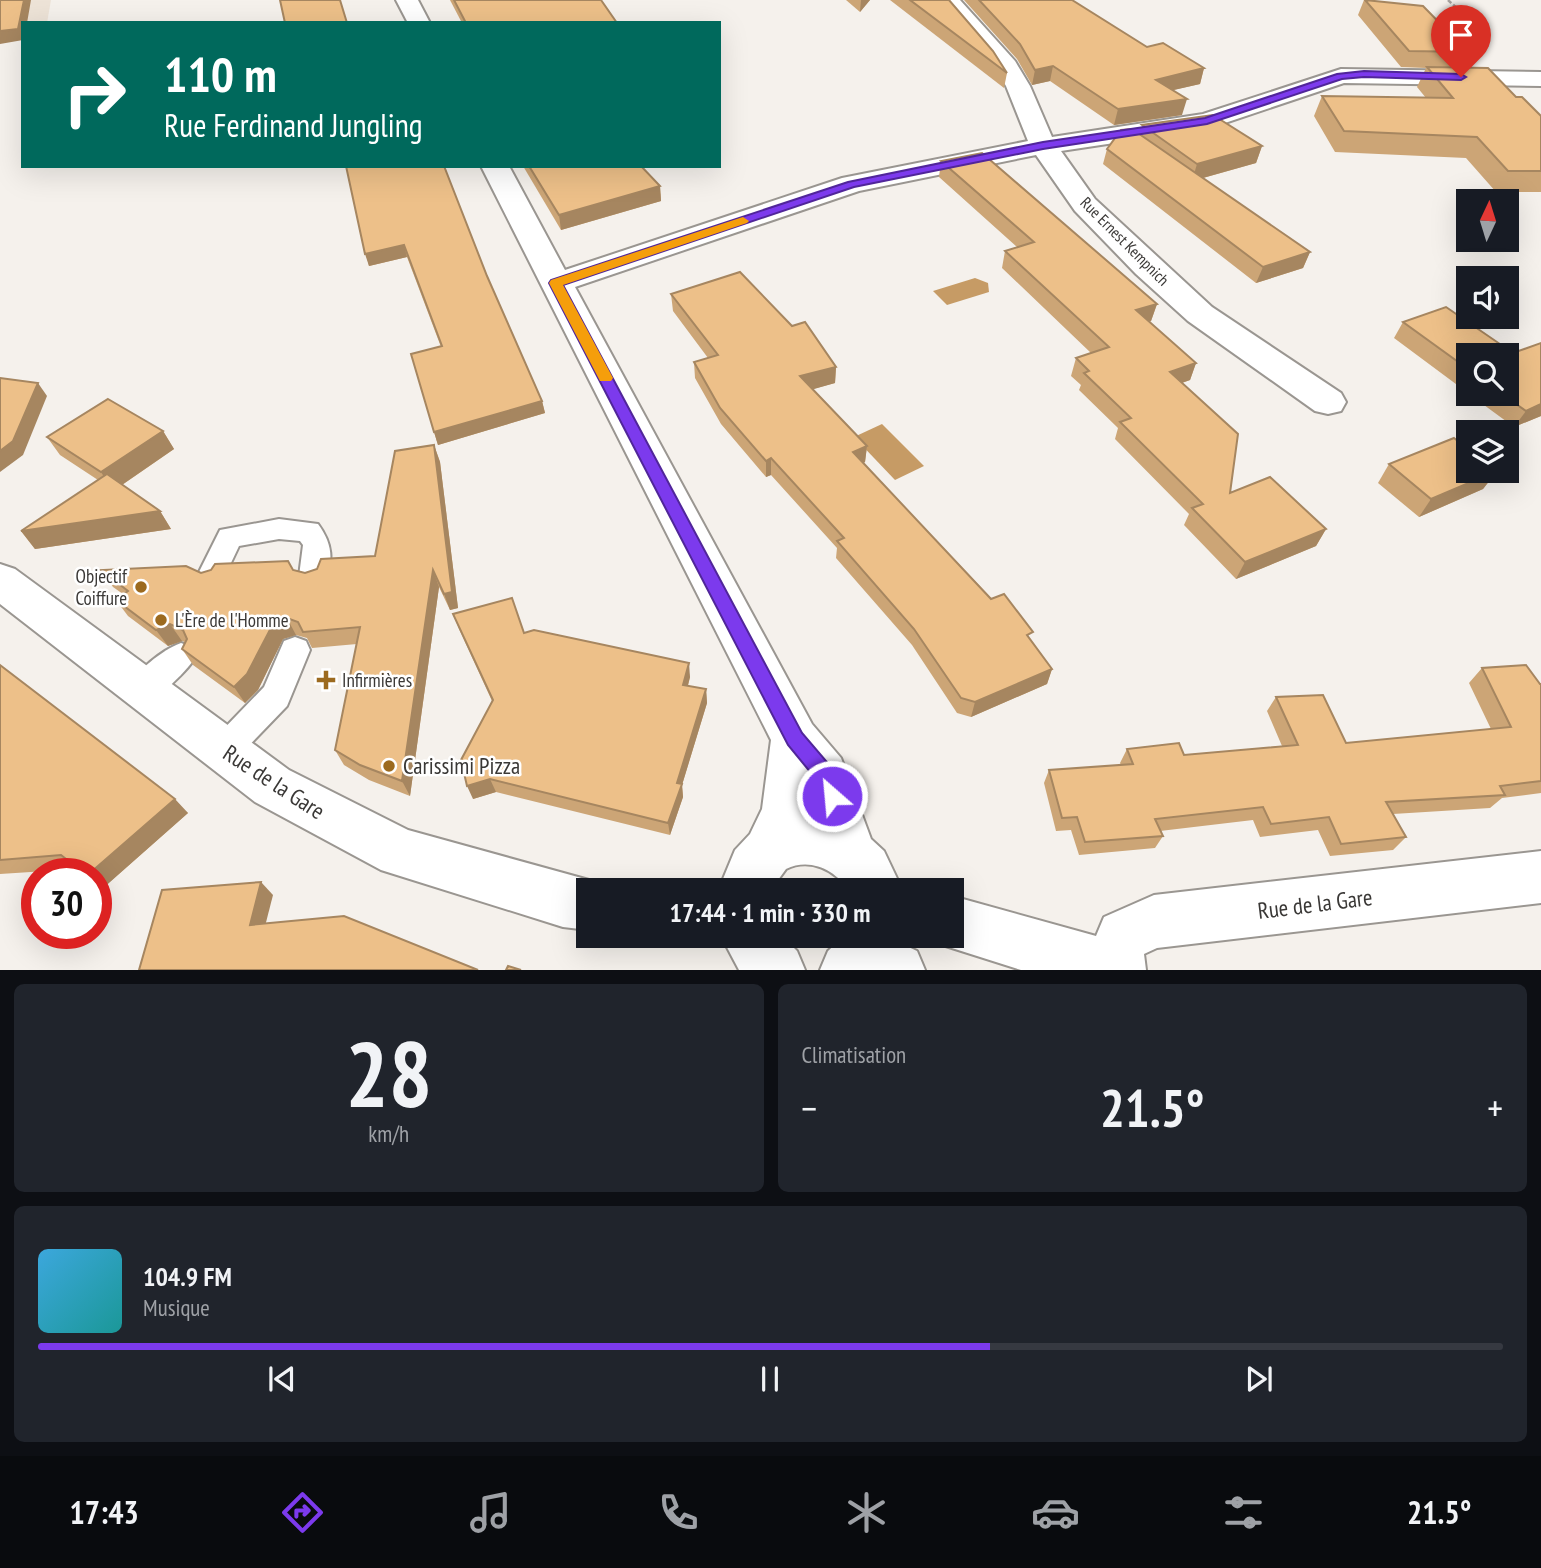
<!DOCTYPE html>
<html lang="fr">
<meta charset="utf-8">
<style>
:root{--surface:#171b24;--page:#20242c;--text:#f1f3f6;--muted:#9ea1a6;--line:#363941;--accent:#7c3aed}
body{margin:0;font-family:"PT Sans Narrow",sans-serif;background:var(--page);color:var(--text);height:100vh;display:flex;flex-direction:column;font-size:26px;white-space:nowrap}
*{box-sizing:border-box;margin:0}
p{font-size:23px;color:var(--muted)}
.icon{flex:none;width:38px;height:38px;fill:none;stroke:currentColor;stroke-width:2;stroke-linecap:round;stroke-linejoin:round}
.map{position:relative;height:970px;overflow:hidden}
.details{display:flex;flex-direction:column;gap:14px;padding:14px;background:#0d0f14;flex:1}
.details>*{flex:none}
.hud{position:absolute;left:21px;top:21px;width:700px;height:147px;border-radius:0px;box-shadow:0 7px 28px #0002;background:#00695c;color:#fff;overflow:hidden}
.needle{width:46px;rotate:4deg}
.fabs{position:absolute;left:1456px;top:189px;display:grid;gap:14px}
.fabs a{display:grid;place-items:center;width:63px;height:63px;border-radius:0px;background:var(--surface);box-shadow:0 7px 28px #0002;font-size:35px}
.speed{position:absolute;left:21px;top:858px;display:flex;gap:14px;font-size:35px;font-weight:700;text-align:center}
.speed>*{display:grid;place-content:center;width:91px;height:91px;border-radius:50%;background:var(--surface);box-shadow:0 7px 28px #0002;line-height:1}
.speed .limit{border:10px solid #d22;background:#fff;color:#111}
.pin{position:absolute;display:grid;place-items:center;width:60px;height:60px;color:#fff;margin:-72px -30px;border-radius:50% 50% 50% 0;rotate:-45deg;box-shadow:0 0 7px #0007}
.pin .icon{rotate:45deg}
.me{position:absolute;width:77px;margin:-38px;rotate:333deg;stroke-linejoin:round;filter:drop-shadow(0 0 5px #0008)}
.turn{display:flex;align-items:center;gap:24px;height:147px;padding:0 28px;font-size:32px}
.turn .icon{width:91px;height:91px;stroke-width:2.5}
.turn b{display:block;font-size:49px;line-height:60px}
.big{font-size:52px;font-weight:700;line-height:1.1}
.details .tile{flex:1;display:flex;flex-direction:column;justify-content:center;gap:10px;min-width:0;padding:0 24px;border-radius:10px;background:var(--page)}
.details .dial{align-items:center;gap:0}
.dial b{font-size:91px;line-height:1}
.song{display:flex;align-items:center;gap:21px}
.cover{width:84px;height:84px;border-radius:10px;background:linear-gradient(135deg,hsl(200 70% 55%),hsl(180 70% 35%))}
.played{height:7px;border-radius:4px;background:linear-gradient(90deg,var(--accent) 65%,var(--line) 65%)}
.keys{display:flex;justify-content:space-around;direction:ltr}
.heat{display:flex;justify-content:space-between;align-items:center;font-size:38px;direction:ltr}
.details .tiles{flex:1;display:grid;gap:14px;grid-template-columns:1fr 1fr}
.tile:last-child{grid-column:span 2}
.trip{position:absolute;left:576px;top:878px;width:388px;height:70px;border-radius:0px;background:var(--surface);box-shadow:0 7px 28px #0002;font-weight:700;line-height:70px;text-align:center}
.tab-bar{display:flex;height:112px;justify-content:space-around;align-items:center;background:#090b0e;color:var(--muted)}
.tab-bar .icon{width:49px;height:49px}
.tab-bar .active{color:var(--accent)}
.tab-bar b{font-size:32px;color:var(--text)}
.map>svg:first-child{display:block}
.built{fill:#ede3d7}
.water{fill:#c69b65}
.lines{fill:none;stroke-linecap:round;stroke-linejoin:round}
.lane-casing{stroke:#9a9691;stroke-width:4}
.street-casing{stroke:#9a9691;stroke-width:4}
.path{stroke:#a7a3a0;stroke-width:2.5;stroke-dasharray:4.5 2.5;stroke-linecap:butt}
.lane{fill:#fff;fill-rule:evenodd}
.street{fill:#fff;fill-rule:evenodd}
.wall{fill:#cca576}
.shaded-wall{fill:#a68660}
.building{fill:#edc089;stroke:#a68660;stroke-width:2}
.route{fill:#7c3aed;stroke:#51269a;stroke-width:2}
.slow{fill:#f59e0b}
.poi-dot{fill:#9c6a1f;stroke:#fff;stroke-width:2.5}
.labels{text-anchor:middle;stroke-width:5;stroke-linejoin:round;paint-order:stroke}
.far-street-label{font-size:16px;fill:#3a3836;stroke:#fff}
.poi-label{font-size:19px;fill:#3a3836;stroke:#fff;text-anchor:start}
.near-poi-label{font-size:23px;fill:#3a3836;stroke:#fff;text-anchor:start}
.near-street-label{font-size:23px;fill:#3a3836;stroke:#fff}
</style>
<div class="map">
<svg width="1541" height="970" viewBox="0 0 1541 970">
<rect width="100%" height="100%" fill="#f5f1ec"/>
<!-- built -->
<polygon class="built" points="0,0 51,0 47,23 23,23"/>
<!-- water -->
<g class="water">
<polygon points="975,278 988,283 989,292 947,305 933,291"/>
<polygon points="882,424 924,466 895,480 854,437"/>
</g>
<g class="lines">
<!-- lane casing -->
<g class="lane-casing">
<g id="lane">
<path d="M279 519 318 524C332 543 335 561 323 584L313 587 303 584 299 576 303 545 300 541 279 539 239 546 221 584 211 587 201 584 197 576 220 530Z"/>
<polygon points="295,637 306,641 310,650 287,706 235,760 224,765 213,760 208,750 213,740 264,687 284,641"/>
<path d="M181 643 192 647 196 656C191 667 156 702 143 702 143 702 133 699 132 698L127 689C136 671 162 650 181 643Z"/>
</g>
</g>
<!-- street casing -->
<g class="street-casing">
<g id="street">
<polygon points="396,0 418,0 430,23 408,23"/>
<path d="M937 0H960L1015 61 1030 86 1052 137 1203 114 1341 69 1541 72V86L1344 83 1207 129 1061 151 1095 199 1212 307 1341 393 1346 402 1341 411 1328 414 1315 411 1188 321 1136 274 1075 211 1036 155 859 191 575 287 812 724 841 758 871 839 884 851 903 891H849C836 870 810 857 786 869L770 891H718L735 850 750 834 762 809 771 740 481 166H509L565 270 842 178 1028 141 1006 86 993 64Z"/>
<polygon points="0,564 15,569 289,770 408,830 607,885 609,891 588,891 588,930 563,927 381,870 255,802 0,604"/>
<polygon points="1541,851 1541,903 1157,948 1144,954 1146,970 1021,970 933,942 931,936 952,936 952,896 1096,936 1104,917 1154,895"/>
<polygon points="721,936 782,936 797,951 805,970 739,970"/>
<polygon points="844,936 903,936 900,943 917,951 925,970 820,970 828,951"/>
</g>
</g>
<!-- path -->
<polyline class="path" points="1448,0 1476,26"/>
<!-- lane -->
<use href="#lane" class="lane"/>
<!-- street -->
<use href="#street" class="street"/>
</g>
<!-- wall -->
<g class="wall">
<polygon points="450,0 601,0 617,23 462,23"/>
<polygon points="846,0 870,0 860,12"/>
<polygon points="890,0 949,0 1007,73 1004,88"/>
<polygon points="964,0 1072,0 1147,47 1204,68 1200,84 1173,90 1182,115 1114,125 1050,81 1032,85 1017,59"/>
<polygon points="1364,0 1370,0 1468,52 1460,67 1516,97 1541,116 1541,192 1496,192 1466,158 1335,152 1314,116 1322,96 1426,98 1417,87 1426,68 1401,67 1358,15"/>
<polygon points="1142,125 1262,146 1256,163 1203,178 1310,252 1303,268 1256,283 1103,164 1107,149 1140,134"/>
<polygon points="941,161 1157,304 1151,321 1149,322 1196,363 1190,380 1182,383 1230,493 1326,529 1316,546 1236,579 1184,525 1189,514 1115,439 1118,428 1079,390 1081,385 1071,376 1076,358 1091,353 1002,268 1005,251 1017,247 939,177"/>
<polygon points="346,166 487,276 542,401 545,413 438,445 434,432 441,347 407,257 369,266"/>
<polygon points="523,166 641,166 660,186 661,201 561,230"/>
<polygon points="671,294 792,326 836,367 835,383 813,389 867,446 865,462 863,463 1031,640 1052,669 1047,684 971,717 957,713 912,645 836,558 837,548 771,475 766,477 721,424 695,378 694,362 708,358 673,311"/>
<polygon points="1446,307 1513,353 1541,343 1541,416 1514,427 1469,394 1507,394 1507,355 1468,355 1468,393 1394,338 1403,322"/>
<polygon points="163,431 174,449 122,485 160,511 171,529 35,549 21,531 98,480 60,455 47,437"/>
<polygon points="434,445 440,462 458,608 450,610 439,587 410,796 369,780 344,765 335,750 357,644 312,648 307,638 296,635 283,639 258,690 245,703 193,665 182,649 185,642 182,641 168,646 128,616 116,600 123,594 113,587 101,570 201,573 293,570 305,573 375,556"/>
<polygon points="1389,464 1497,471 1483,489 1419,517 1378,483"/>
<polygon points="453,614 690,677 688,686 706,689 707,703 682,785 683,797 670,835 496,792 473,799 492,701 459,629"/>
<polygon points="0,665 188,813 102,889 96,884 96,873 83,873 77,869 0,874"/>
<polygon points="1482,668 1541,684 1541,793 1502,798 1490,808 1393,814 1406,837 1393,850 1330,856 1318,830 1260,837 1253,820 1160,831 1163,836 1155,848 1079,855 1071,830 1056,831 1044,783 1049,770 1121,765 1120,763 1127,749 1184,755 1282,746 1267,711 1276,697 1346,743 1491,729 1469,683"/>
</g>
<!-- shaded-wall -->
<g class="shaded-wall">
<polygon points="24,0 31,0 27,23 23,23 23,40 0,44 0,31"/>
<polygon points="861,0 870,0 860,12"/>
<polygon points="1053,66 1050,81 1032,85 1035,70"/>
<polygon points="1204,68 1200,84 1152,95 1156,80"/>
<polygon points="1187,99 1182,115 1114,125 1118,109"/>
<polygon points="1262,146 1256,163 1192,181 1197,164"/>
<polygon points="660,186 661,201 561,230 559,215"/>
<polygon points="404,245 407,257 369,266 365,254"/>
<polygon points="1310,252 1303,268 1256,283 1263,267"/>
<polygon points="1157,304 1151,321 1130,328 1136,310"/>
<polygon points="1196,363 1190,380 1164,389 1170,372"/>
<polygon points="836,367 835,383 800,393 800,376"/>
<polygon points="38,383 47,396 23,455 0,472 0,451"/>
<polygon points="542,401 545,413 438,445 434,432"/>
<polygon points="1541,404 1541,416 1514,427 1526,411"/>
<polygon points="163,431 174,449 113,491 101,472"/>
<polygon points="434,445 440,462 458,608 450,610 444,594"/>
<polygon points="867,446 865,462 852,469 853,452"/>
<polygon points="771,458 771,475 766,477 766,461"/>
<polygon points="1497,471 1483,489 1419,517 1431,499"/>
<polygon points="160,511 171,529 35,549 21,531"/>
<polygon points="1326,529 1316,546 1236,579 1245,562"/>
<polygon points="433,570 439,587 410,796 402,781"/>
<polygon points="287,618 296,635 283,639 258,690 245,703 234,687 274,622"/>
<polygon points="170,624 182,641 168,646 156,630"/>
<polygon points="689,663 690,677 684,699 683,685"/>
<polygon points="1052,669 1047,684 971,717 975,702"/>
<polygon points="706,689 707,703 682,785 683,797 670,835 668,823 677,783"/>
<polygon points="490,779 496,792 473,799 467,786"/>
<polygon points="175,799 188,813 102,889 96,884 96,873 90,873"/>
<polygon points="261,882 273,895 262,938 250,925"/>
</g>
<!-- building -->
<g class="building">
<polygon points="0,0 24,0 18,29 0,31"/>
<polygon points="280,0 340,0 347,23 285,23"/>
<polygon points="454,0 601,0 617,23 466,23"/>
<polygon points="910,0 949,0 993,51 1007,73"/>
<polygon points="979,0 1072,0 1147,47 1163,43 1204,68 1156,80 1187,99 1118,109 1053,66 1035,70 1020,44"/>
<polygon points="1365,0 1423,6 1468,52 1409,51"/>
<polygon points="1427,67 1488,68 1516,97 1522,97 1541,116 1541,171 1508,171 1477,137 1344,131 1322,96 1453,98"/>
<polygon points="1213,115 1262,146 1197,164 1142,125"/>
<polygon points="1132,129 1310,252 1263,267 1107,149 1121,130"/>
<polygon points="982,153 1157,304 1136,310 1196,363 1170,372 1238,434 1230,493 1270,477 1326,529 1245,562 1192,508 1203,504 1120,422 1131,418 1084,373 1089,371 1076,358 1109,347 1005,251 1034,242 941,161"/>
<polygon points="346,166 444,166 487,276 542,401 434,432 411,354 442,346 404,245 365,254"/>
<polygon points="529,166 641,166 660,186 559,215"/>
<polygon points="740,272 792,326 805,322 836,367 800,376 867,446 853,452 991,599 1004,594 1033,632 1027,635 1052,669 975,702 961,698 914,629 837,541 844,538 771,458 766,461 720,408 694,362 718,355 671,294"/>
<polygon points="1446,307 1513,353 1541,343 1541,404 1526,411 1502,394 1507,394 1507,355 1468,355 1468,369 1403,322"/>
<polygon points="0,378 38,383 13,441 0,451"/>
<polygon points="108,399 163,431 101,472 47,437"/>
<polygon points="1454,438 1468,449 1468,471 1497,471 1431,499 1389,464"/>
<polygon points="434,445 452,592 444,594 433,570 402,781 360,765 335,750 360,627 303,632 298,622 287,618 274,622 247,674 234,687 182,649 187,639 183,630 170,624 156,630 116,600 128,591 101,570 186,566 201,573 211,570 215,564 288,561 293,570 305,573 317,569 321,559 375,556 395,451"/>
<polygon points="107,474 160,511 21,531"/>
<polygon points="512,598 524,633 534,630 689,663 683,685 706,689 677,783 682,784 668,823 490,779 467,786 461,760 493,700 453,614"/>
<polygon points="0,665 175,799 90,873 84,873 61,855 0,860"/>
<polygon points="1526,665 1540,684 1541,684 1541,781 1500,786 1505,795 1386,802 1406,837 1341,844 1329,817 1271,824 1263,807 1155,819 1163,836 1085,842 1077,817 1062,818 1049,770 1133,764 1127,749 1179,743 1184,755 1298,745 1276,697 1323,695 1346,743 1511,727 1482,668"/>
<polygon points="261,882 250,925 344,916 478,970 139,970 162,890"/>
<polygon points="508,966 521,970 506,970"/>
</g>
<!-- route -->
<polygon class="route" points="1364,71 1461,74 1466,77 1461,80 1364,77 1342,79 1207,124 1043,149 854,187 563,285 802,733 832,768 842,796 839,802 832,805 825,802 816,779 788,745 549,283 551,280 848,182 1043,142 1205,118 1337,74"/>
<!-- slow -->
<polygon class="slow" points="743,217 749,221 747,223 563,285 613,378 611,381 600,381 549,283 551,280"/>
<!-- markers -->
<g class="poi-dot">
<circle cx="141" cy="587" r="7"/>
<circle cx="161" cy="620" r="7"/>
<path d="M322.5 669.5h7v7h7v7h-7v7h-7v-7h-7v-7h7z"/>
<circle cx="389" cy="766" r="7"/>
</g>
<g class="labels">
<!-- far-street labels -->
<g class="far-street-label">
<text transform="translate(1125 241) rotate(45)" y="6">Rue Ernest Kempnich</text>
</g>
<!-- poi labels -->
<g class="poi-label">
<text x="127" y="583" text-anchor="end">Objectif<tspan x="127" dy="22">Coiffure</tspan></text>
<text x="175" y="627">L'Ère de l'Homme</text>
<text x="342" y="687">Infirmières</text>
</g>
<!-- near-poi labels -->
<g class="near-poi-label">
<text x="403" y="774">Carissimi Pizza</text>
</g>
<!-- near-street labels -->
<g class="near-street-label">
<text transform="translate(274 782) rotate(33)" y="8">Rue de la Gare</text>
<text transform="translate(1315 904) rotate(-7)" y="8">Rue de la Gare</text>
</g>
</g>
</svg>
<div class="fabs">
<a><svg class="needle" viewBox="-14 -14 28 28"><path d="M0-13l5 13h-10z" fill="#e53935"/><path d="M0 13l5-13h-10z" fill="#9ea1a6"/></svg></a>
<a><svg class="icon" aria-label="sound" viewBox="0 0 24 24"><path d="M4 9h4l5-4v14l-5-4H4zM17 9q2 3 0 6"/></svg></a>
<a><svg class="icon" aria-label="search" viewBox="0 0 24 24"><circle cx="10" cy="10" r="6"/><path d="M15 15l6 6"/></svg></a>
<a><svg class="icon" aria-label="layers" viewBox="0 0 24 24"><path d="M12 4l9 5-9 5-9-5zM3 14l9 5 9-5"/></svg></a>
</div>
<div class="speed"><div class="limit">30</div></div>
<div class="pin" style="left:1461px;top:77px;background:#d93025"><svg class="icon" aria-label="arrive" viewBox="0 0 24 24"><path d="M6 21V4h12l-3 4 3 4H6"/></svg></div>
<svg class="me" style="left:832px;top:796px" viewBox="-20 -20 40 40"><circle r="17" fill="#7c3aed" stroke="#fff" stroke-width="3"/><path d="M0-11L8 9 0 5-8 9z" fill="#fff"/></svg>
<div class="trip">17:44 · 1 min · 330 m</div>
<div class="hud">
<div class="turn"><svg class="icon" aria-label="right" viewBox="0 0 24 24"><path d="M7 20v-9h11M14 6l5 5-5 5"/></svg><div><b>110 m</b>Rue Ferdinand Jungling</div></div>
</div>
</div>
<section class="details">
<div class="tiles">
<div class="tile dial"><b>28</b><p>km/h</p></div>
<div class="tile"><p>Climatisation</p>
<div class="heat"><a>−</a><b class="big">21.5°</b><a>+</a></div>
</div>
<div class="tile">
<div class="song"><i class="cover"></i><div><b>104.9 FM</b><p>Musique</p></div></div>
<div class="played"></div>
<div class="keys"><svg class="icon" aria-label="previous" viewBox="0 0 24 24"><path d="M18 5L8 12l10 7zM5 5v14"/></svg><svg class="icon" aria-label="pause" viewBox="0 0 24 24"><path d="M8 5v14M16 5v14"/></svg><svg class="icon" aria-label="next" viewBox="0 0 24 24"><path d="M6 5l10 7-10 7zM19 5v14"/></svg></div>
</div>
</div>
</section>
<nav class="tab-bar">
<b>17:43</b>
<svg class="icon active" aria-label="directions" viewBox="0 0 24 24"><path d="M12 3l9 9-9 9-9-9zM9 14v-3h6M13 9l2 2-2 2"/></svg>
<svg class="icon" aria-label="music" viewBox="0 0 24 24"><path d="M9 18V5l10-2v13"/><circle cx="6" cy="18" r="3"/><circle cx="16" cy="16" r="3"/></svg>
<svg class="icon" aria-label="phone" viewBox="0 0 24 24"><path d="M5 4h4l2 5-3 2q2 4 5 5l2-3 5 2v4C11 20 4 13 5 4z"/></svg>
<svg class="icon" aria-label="climate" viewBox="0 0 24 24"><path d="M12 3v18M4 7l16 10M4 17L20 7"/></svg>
<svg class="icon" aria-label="car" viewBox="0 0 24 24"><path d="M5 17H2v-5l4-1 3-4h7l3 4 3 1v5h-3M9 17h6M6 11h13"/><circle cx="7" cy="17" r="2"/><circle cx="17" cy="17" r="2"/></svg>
<svg class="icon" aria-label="filters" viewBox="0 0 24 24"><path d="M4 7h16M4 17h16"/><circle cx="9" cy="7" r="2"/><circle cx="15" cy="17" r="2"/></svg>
<b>21.5°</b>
</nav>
